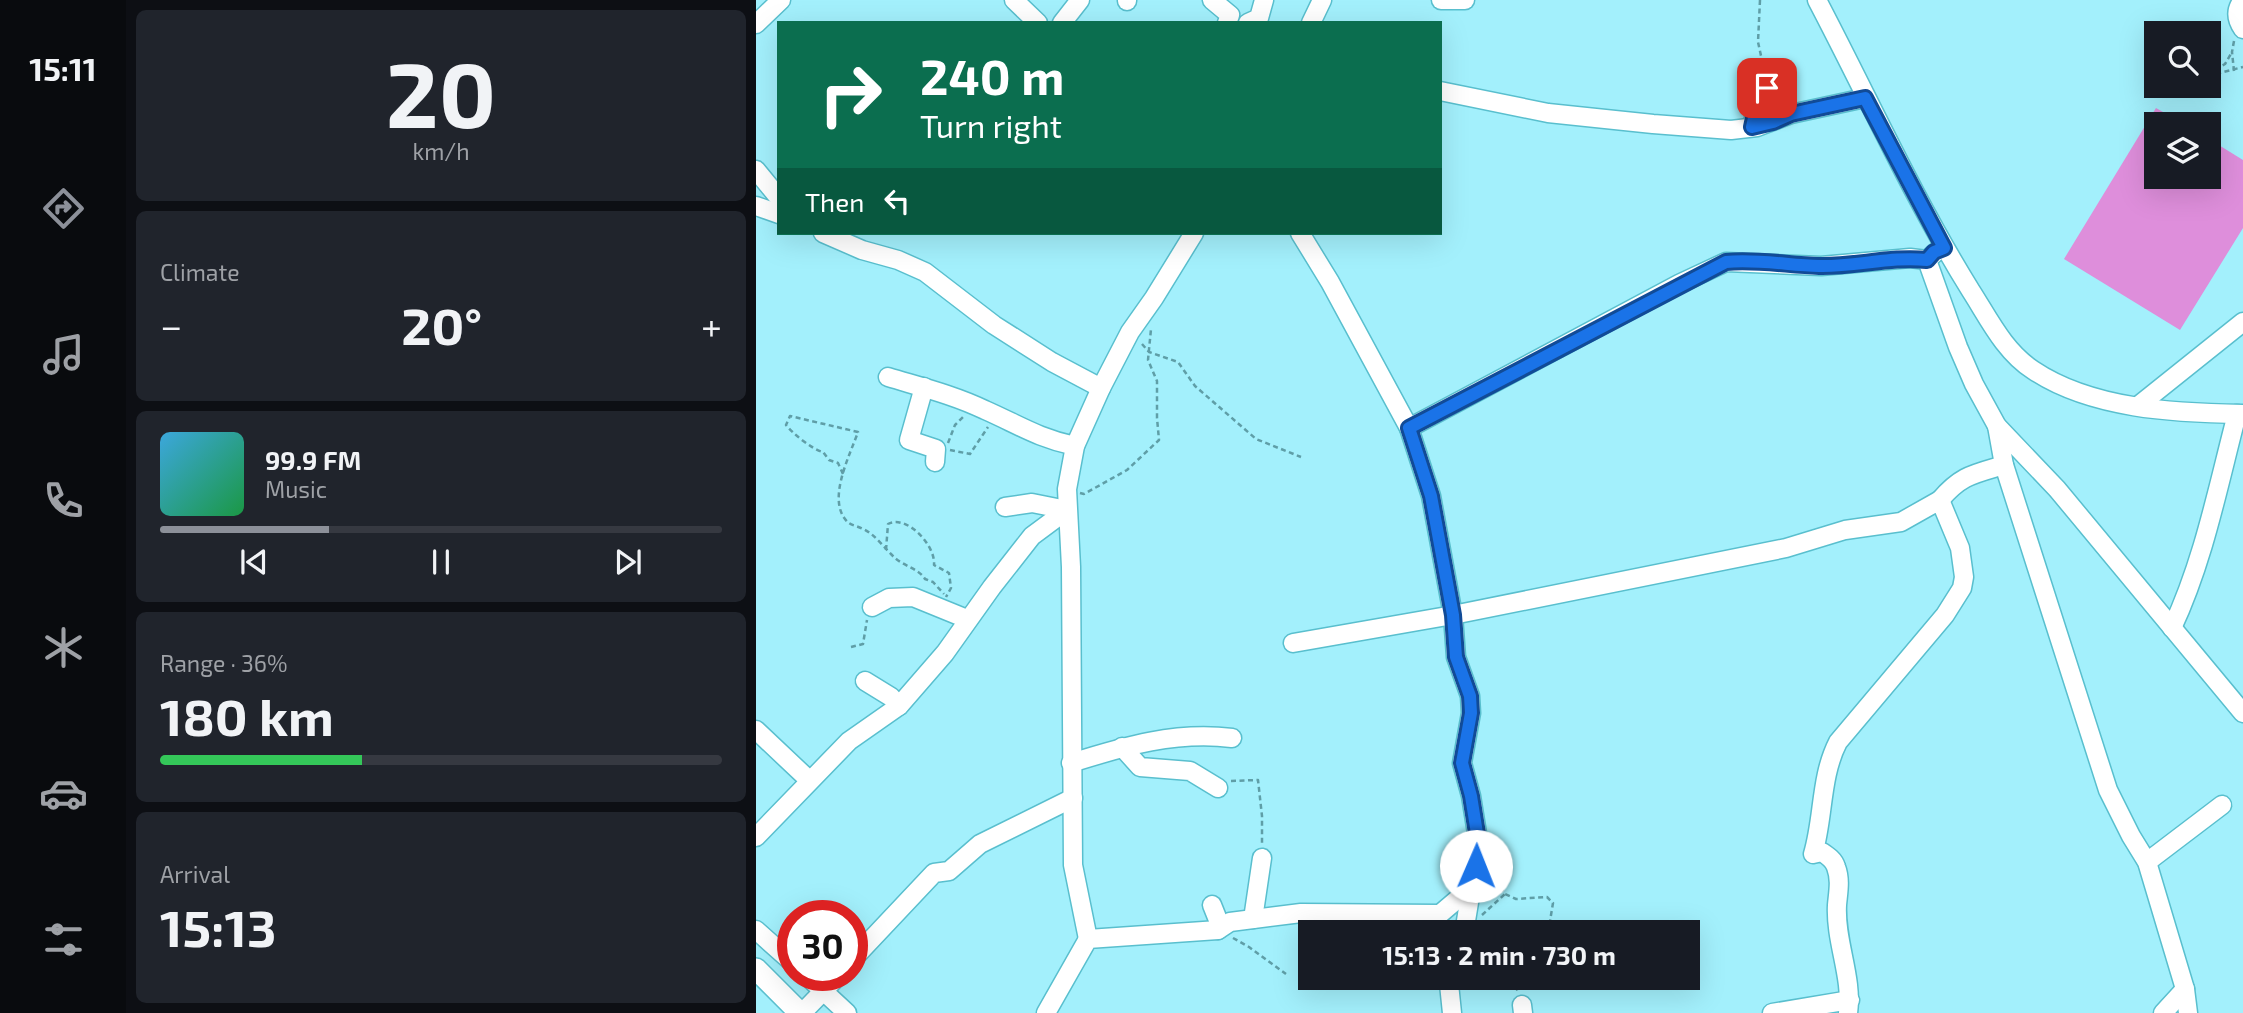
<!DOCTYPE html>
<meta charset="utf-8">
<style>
:root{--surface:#171b24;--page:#20242c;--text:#f1f3f6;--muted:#9ea1a6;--line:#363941;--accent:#8c9099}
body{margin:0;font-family:"Exo 2",sans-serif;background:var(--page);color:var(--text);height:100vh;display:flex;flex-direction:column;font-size:26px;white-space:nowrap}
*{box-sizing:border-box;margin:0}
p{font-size:23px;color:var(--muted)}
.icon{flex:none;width:38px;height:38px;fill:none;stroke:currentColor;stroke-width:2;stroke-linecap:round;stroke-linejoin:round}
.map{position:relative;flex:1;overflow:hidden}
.drawer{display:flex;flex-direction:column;gap:10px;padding:10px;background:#0d0f14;width:630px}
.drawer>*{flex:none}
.guide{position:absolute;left:21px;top:21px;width:665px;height:214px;border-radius:0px;box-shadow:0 7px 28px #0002;background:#0b6e4f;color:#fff;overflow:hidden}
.fabs{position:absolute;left:1388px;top:21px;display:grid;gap:14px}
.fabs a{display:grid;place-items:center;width:77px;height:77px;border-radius:0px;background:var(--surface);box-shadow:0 7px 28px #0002;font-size:35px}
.speed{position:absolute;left:21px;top:900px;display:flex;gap:14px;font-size:35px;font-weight:700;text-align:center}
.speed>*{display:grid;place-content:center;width:91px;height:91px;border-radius:50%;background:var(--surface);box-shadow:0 7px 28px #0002;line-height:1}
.speed .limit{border:10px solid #d22;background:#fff;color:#111}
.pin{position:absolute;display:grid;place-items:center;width:60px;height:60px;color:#fff;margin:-30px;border-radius:14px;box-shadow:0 4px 10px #0006}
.me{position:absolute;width:77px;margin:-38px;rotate:1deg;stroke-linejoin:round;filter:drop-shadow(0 0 5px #0008)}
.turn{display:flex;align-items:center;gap:24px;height:147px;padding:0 28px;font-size:32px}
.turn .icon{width:91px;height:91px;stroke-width:2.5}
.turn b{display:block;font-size:49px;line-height:60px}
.then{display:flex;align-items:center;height:66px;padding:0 28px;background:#0003;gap:14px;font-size:26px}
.big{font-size:52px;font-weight:700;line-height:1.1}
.drawer .tile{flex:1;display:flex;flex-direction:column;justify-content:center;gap:10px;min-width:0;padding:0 24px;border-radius:10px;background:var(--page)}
.drawer .dial{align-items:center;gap:0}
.dial b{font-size:91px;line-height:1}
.song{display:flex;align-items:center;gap:21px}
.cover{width:84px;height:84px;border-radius:10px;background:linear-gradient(135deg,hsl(200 70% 55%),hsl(140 70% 35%))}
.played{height:7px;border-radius:4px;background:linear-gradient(90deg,var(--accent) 30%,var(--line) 30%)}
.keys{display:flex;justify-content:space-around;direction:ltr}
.heat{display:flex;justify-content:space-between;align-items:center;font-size:38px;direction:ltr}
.charge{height:10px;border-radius:5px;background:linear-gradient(90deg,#34c759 36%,var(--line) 0)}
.trip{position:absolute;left:542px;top:920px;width:402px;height:70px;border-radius:0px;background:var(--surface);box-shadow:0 7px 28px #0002;font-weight:700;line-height:70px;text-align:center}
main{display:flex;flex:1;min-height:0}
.menu{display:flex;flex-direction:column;width:126px;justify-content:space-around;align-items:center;background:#090b0e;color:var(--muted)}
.menu .icon{width:49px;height:49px}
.menu .current{color:var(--accent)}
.menu b{font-size:32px;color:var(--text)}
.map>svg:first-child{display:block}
.park{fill:#de8edb}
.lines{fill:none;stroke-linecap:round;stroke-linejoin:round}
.minor-casing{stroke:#59bfce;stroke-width:21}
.major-casing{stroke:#59bfce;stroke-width:24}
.path{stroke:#5f9ea7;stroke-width:2.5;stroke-dasharray:5 3.5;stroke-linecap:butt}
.minor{stroke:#fff;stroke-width:18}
.major{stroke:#fff;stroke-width:21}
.route-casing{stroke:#114b97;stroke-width:18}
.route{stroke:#1a73e8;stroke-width:12}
</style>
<main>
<nav class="menu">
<b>15:11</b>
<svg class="icon current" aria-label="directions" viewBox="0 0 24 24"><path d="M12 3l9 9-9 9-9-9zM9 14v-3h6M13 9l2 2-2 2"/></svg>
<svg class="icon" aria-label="music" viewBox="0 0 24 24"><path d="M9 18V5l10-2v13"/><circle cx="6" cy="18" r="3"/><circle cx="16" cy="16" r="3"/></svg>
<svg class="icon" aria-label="phone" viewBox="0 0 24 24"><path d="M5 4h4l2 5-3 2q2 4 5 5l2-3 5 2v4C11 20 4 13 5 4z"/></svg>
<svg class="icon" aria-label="climate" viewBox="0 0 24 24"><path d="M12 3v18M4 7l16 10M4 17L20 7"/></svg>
<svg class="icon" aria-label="car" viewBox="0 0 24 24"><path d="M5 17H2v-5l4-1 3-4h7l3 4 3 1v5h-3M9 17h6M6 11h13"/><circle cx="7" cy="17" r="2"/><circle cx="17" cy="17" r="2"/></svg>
<svg class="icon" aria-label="filters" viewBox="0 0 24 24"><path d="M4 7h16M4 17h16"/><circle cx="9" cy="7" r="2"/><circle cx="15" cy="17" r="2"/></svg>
</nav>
<section class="drawer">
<div class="tile dial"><b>20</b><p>km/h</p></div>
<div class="tile"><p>Climate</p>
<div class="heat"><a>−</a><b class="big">20°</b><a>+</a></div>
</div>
<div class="tile">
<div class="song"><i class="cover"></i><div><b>99.9 FM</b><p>Music</p></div></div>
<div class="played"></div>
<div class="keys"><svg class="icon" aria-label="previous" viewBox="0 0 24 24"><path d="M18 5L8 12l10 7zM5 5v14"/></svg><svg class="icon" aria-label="pause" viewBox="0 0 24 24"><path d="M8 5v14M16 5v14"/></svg><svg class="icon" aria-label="next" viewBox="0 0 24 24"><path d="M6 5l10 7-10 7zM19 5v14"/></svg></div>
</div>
<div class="tile"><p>Range · 36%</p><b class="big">180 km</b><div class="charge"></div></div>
<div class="tile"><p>Arrival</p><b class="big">15:13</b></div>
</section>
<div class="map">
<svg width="1487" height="1013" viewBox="0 0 1487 1013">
<rect width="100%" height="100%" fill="#a3f0fc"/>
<!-- park -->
<polygon class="park" points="1400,108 1428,124 1400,124 1400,177 1452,177 1453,139 1487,160 1487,228 1424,330 1308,259"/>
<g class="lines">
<!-- minor casing -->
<g class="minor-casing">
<g id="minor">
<polyline points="258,0 282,23"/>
<polyline points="371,0 371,1"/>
<polyline points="456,0 474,15 471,23"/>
<polyline points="685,0 709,0"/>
<path d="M1061 0C1112 97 1157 198 1215 291 1233 319 1248 351 1277 370 1335 409 1418 413 1487 414"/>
<path d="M1487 0C1479 10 1480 19 1487 29"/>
<polyline points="306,23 324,0"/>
<polyline points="492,23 503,18 508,0"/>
<polyline points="555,23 566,0"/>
<polyline points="0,24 25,0"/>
<polyline points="684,91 792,113 897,124 975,130 1001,127 1035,114 1109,98"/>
<polyline points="996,127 998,118 1010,112 1011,87"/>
<polyline points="0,170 23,198"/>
<polyline points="0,206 23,214"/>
<polyline points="67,233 106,250 142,260 169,272 238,325 296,362 345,388"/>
<polyline points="544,233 574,282 653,428 923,284 970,262 1065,266 1154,258 1171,260"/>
<polyline points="1180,252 1171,260 1202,347 1218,384 1241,426 1301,489 1487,713"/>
<path d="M132 377C165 387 198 395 229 410 263 425 282 438 319 446"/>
<polyline points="168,387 153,440 180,449 179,462"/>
<polyline points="1382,406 1487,322"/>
<polyline points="1241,426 1248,465 1352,790 1375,836 1391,862 1429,989 1432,1013"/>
<path d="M1184 500C1205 475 1218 474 1248 465"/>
<polyline points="249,507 276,503 311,510"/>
<polyline points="116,607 133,598 157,597 211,619"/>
<path d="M1416 628C1448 560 1462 486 1481 414"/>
<path d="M537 643 697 615 1030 548 1089 530 1145 522 1184 500 1204 548 1208 577 1206 588 1189 615 1082 742C1064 777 1068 817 1057 854L1066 852C1072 856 1078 860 1080 867 1085 880 1082 893 1081 905 1079 942 1097 977 1092 1013"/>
<polyline points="109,681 135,697 143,706"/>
<polyline points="0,730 53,780"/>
<polyline points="366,747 384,767 434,771 462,788"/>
<path d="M315 763C369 746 420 731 476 738"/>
<polyline points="0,837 93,741 143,706 189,653 236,587 276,536 311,510"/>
<polyline points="1391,862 1466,805"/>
<polyline points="456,905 462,920 462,930"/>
<polyline points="578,915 580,933"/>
<polyline points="497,919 506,858"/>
<polyline points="0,930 37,963"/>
<polyline points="708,933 716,884"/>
<polyline points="332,939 317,865 315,567 311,489 319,446 345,388 374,332 398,298 438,233"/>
<polyline points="96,960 178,873 193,871 224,844 317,798"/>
<polyline points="50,975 91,1013"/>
<polyline points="695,978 693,984 696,1013"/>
<polyline points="766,1005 767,1013"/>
<polyline points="46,1013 83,975"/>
<polyline points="290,1013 332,939 462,930 474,922 545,913 684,914 711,891 717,880 724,852 715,796 706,763 715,713 714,696 700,657 697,615 675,496 653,428"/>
<polyline points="1016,1013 1094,1000"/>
<polyline points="1407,1013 1429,989"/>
</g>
</g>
<!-- major casing -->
<g class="major-casing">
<polyline id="major" points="0,969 44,1013"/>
</g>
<!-- path -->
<g class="path">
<polyline points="1004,0 1002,42 1009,74"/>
<polyline points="1478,41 1476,52 1478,71"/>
<polyline points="1452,74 1469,64 1476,52"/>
<polyline points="1452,76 1487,67"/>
<polyline points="386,344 393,352 422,362 439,386 500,439 545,457"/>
<polyline points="192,443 199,425 208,416"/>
<polyline points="194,450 214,454 232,427"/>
<path d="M87 474 82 463 73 460 67 452C57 450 36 433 30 425L34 416 102 432C94 455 72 497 89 519 94 526 100 525 107 529 119 534 129 549 139 558 148 566 163 569 169 579L177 582 188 594"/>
<polyline points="324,493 328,494 371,470 403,440 401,418 401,381 392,360 395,329"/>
<path d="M130 550 132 524C151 514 180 546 178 565L193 573 195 588 190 597"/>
<polyline points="95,647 107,644 111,620"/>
<polyline points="475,781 502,780 506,816 506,845"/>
<polyline points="735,873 749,894 760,899 791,897 797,903 792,933"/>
<polyline points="726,915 749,894"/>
<polyline points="477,938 493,947 530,974"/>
<polyline points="756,978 762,992"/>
</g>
<!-- minor -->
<use href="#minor" class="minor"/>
<!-- major -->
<use href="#major" class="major"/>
</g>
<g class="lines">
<!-- route casing -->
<g class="route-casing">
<path id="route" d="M720 866 724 852 715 796 706 763 715 713 714 696 700 657 697 615 675 496 653 428 970 262C1001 259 1032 265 1063 266 1099 267 1135 256 1171 260L1178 252 1188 248 1109 98 1035 114 1017 122 996 127 998 118 1010 112 1011 88"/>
</g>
<!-- route -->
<use href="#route" class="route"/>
</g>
</svg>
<div class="fabs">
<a><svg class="icon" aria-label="search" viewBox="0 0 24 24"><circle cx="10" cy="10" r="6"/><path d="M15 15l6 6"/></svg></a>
<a><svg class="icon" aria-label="layers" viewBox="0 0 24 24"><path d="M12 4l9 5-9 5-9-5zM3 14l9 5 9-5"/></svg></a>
</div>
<div class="speed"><div class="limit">30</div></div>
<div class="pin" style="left:1011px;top:88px;background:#d93025"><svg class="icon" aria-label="arrive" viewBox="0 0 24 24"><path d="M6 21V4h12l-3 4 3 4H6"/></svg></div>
<svg class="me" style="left:720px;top:866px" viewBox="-20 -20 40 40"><circle r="19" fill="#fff"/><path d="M0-13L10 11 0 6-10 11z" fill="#1a73e8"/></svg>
<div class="trip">15:13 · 2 min · 730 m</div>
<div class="guide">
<div class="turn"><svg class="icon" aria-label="right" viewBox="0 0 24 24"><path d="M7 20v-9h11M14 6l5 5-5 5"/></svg><div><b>240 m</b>Turn right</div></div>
<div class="then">Then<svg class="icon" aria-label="left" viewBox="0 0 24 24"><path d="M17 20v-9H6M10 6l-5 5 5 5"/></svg></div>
</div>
</div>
</main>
